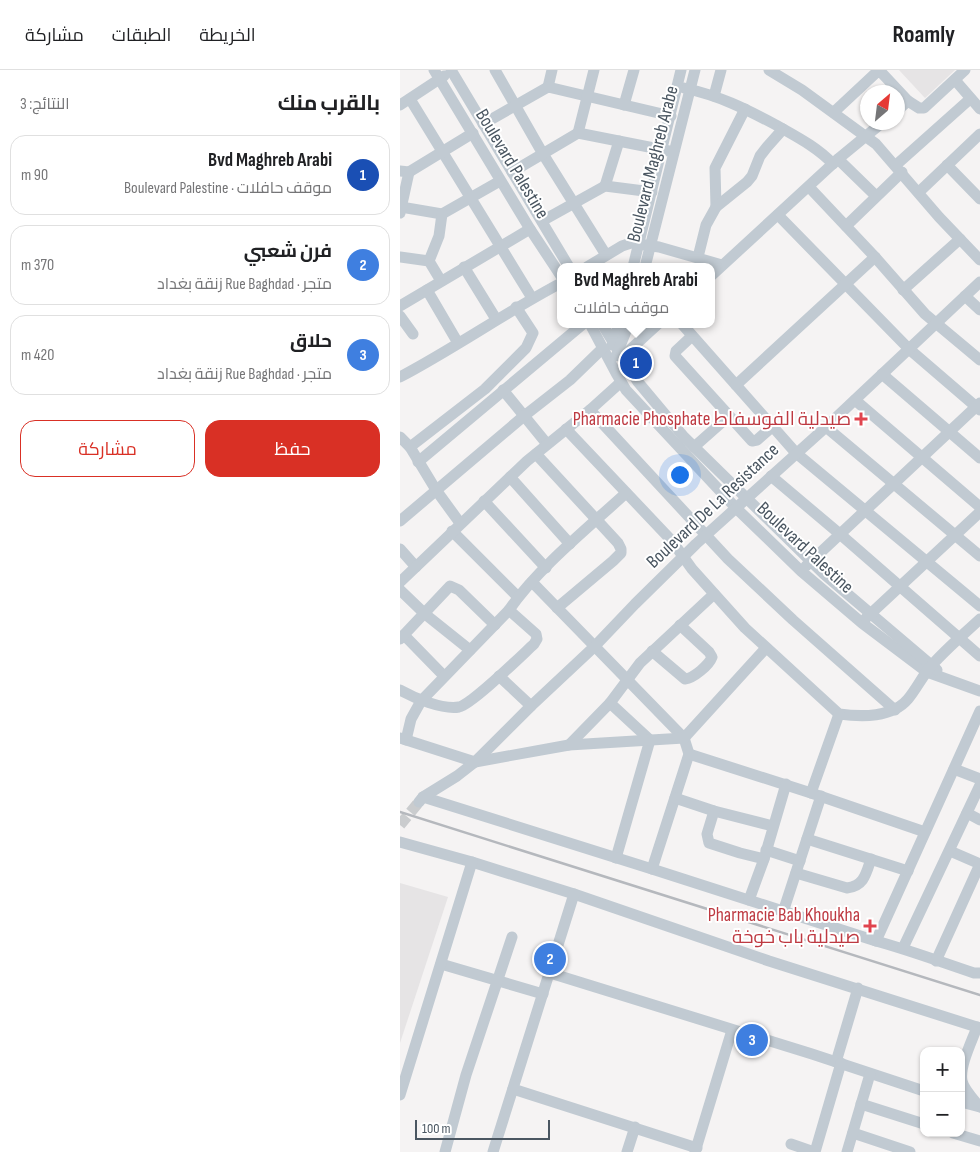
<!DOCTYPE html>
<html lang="ar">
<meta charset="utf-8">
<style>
:root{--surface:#fff;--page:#f6f6f6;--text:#202124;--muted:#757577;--line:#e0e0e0;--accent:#d93025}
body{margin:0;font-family:"Sofia Sans Condensed",Cairo,sans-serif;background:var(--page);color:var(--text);direction:rtl}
.controls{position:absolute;right:15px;bottom:15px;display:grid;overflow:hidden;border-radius:10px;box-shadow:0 1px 4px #0004}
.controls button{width:45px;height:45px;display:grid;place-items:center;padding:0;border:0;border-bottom:1px solid var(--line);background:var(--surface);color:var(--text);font:25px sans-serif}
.compass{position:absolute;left:460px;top:15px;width:45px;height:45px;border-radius:50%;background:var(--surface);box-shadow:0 1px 4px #0004;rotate:28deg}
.scale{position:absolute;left:15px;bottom:12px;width:135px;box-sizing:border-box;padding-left:5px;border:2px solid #4a5661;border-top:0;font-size:14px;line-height:18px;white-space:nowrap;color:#4a5661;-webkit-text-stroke:4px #fff;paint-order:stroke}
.you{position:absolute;left:279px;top:404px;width:18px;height:18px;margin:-12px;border:4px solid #fff;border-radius:50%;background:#1a73e8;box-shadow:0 0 0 8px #1a73e833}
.badge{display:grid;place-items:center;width:32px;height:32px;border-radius:50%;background:var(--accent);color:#fff;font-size:16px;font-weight:700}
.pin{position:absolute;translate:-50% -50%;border:2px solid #fff;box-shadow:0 1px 5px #0006}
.popup{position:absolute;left:157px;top:193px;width:158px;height:65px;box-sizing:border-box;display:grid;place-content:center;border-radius:10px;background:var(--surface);filter:drop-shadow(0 1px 4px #0005);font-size:16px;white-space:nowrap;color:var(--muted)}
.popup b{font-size:19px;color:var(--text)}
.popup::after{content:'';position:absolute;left:50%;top:100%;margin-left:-10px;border:10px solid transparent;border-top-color:var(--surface)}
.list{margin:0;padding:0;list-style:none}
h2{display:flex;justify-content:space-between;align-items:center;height:65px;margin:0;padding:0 20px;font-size:21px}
h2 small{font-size:16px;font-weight:400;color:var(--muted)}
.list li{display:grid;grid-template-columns:32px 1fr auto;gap:15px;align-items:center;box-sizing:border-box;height:80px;margin:0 10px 10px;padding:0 10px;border:1px solid var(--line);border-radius:15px}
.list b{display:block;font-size:19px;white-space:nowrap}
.list p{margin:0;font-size:16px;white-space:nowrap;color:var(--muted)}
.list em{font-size:16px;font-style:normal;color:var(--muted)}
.actions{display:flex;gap:10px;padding:15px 20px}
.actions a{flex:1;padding:11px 0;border:1px solid var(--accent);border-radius:15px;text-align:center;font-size:18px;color:var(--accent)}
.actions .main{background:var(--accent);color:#fff}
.map{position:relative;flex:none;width:580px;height:1082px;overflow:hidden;direction:ltr}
header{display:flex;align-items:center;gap:30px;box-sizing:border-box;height:70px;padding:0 25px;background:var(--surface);border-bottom:1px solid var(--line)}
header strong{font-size:24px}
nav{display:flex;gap:28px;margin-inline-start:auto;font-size:18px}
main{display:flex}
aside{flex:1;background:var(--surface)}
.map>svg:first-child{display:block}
</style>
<header>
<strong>Roamly</strong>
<nav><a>الخريطة</a><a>الطبقات</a><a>مشاركة</a></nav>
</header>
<main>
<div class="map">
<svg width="580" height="1082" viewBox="0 0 580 1082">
<rect width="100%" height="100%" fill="#f5f3f3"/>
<g fill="#e6e4e5">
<polygon points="499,0 555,0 525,28"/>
<polygon points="0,813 48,827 0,973"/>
</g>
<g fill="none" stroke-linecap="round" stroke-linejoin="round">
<polyline stroke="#caccce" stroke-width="11" stroke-dasharray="11 5.5" stroke-linecap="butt" points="0,755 19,732"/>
<g stroke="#c1cad2" stroke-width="11">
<polyline points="34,0 130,159 161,206"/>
<polyline points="51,0 169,197"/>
<polyline points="95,0 143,84 206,185"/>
<polyline points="369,0 402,20 476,74 539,147 580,190"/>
<polyline points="555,10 580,39"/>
<polyline points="148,17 152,0"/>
<path d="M284,18c36,8 60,20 92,37 21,12 41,22 57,39"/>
<polyline points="314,26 321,0"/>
<polyline points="10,29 132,228"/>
<polyline points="508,31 519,38 524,38 565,0"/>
<polyline points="0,35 44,6"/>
<polyline points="224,35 234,0"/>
<polyline points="434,42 479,0 508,31 498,40"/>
<polyline points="83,54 148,17 271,46"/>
<polyline points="178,63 194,0"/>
<polyline points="438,89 476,126"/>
<polyline points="496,95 570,29"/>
<polyline points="547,95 580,129"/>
<polyline points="0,101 9,102 73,63"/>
<polyline points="112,102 178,63 269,81"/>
<polyline points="205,116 219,71"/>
<polyline points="409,117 475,187 525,244 580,290"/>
<polyline points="519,122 580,64"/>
<polyline points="1,137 42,144 100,111"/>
<polyline points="316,137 315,98 345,39"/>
<polyline points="0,143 9,102"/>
<polyline points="378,145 509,279 580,340"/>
<polyline points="142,151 205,116 252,122"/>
<polyline points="446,156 502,102"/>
<polyline points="0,187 29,191 41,211"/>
<polyline points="298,187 306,155 316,137 347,112 352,106 360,86 367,77 383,59"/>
<polyline points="29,191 39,166 42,144"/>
<polyline points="64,197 96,249"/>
<polyline points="187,197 222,176 231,173 259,177 322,195"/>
<polyline points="233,197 281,0"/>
<polyline points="245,197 295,0"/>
<polyline points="311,206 438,89 483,52"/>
<polyline points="27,220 58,273"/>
<polyline points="503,220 560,169"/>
<polyline points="565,226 580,240"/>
<polyline points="0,236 130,159"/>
<polyline points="0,246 13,264"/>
<polyline points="190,254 216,303 226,320 336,438 401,501 462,553 527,602 580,621"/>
<polyline points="202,254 238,312 284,367 424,504 537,600"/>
<polyline points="282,254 396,383 580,536"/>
<polyline points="292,266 276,281 275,286 352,371 357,370 373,356"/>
<polyline points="212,275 219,254"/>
<polyline points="216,286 229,254"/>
<polyline points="222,287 258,254"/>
<polyline points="482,304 580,388"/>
<path d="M0,307c55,-29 106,-65 161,-94"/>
<polyline points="336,315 475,187"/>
<polyline points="103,320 147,374"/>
<polyline points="455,330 580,437"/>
<polyline points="190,340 328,489 393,550 495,640"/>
<polyline points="426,357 580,486"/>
<path d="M166,359l106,112 20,28 53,59 94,86c23,3 53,4 69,-15 9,-11 15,-24 24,-34 15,-17 32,-31 48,-46"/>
<polyline points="0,367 10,377 36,420 60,453"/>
<polyline points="10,377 85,319 126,278 133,263 116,237"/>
<polyline points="294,377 329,346"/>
<polyline points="136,384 218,473 221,479 221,483 213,491 157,538"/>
<polyline points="18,392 183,254"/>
<polyline points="371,406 441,465 580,586"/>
<polyline points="110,407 170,474"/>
<polyline points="84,431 146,498"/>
<polyline points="0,451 124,346 170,310 203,278"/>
<polyline points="52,461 118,527"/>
<polyline points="0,479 16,497"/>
<polyline points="406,496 580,333"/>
<polyline points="0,512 127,391 190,340 221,312"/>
<polyline points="132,512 284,668 289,684 252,799"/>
<polyline points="0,520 25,544 70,580"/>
<polyline points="466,548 580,442"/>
<polyline points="4,565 44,606"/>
<polyline points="0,569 50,516 59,520 95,555"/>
<path d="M252,581l33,28c9,-1 24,-14 27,-22l-3,-5 -29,-27"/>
<polyline points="99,606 131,636"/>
<path d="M0,620c14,8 43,20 59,17 13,-3 62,-51 75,-63l3,-5 -1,-5 -27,-24"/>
<polyline points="210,633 250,670 216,788"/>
<polyline points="0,668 75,692 169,675 284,668 366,578"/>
<path d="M6,670l5,-21 10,-18 88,-91c28,-41 80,-83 117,-117"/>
<polyline points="169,675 210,633 240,593 314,524"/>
<polyline points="289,684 411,723 525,762"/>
<polyline points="554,699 580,709"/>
<polyline points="411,723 439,644"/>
<polyline points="23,727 252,799 476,871 580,641"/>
<polyline points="275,728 314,741 373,756"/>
<polyline points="19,732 23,727 57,706 75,692 131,636 194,577 235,534 296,474 426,357 580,212"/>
<polyline points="314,741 307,764 309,773 340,783 364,789"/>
<polyline points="567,743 580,750"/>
<polyline points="407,769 508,801"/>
<polyline points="0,772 72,792 174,824 369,891 580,958"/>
<polyline points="366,780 400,791"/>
<polyline points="550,781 580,794"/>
<path d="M396,803l51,15c17,-2 19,-14 24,-29"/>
<polyline points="349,830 364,789 386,714"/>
<polyline points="383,842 421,726"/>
<path d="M476,871c33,9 65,21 98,32h6"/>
<polyline points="503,878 580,715"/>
<polyline points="536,891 580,794"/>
<polyline points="41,894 143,924"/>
<polyline points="150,903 412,984 524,1021"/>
<path d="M577,957c-5,14 -18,40 -15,54 2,9 12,19 18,26"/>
<polyline points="436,992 458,918"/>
<polyline points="113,1019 297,1078"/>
<polyline points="0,1025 72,792"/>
<polyline points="561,1032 580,1037"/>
<polyline points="461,1034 524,1054"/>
<polyline points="453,1063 510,1082"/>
<polyline points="553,1063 580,1071"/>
<polyline points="391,1074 414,1082"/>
<polyline points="45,1082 66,1005 112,867"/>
<polyline points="93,1082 174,824"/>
<polyline points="227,1082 235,1057"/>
<polyline points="295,1082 332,960"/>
<polyline points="415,1082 441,993"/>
<polyline points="447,1082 470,1004"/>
</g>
<polyline stroke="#b5b8bd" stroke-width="2.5" points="0,742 580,925"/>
</g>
<g fill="#e0444e" stroke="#fff" stroke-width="2">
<path d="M458.5 341.5h5v5h5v5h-5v5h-5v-5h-5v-5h5z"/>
<path d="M467.5 848.5h5v5h5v5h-5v5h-5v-5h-5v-5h5z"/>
</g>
<g text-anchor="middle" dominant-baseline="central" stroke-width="4" stroke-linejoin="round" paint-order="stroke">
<g font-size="19" fill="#4a5661" stroke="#fff">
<text transform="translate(112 94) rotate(59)">Boulevard Palestine</text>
<text transform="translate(253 94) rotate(-76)">Boulevard Maghreb Arabe</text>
<text transform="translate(313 436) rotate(-43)">Boulevard De La Resistance</text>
<text transform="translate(405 478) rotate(43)">Boulevard Palestine</text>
</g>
<g font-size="19" fill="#be3a42" stroke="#fff" text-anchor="end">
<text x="451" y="349">Pharmacie Phosphate صيدلية الفوسفاط</text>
<text x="460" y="845">Pharmacie Bab Khoukha<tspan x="460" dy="22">صيدلية باب خوخة</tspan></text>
</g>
</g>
</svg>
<div class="controls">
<button>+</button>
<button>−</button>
</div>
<svg class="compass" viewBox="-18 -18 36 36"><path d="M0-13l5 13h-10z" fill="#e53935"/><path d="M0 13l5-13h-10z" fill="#757577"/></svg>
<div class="scale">100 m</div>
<div class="you"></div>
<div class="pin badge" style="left:236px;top:293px;background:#1a4fb4">1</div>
<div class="popup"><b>Bvd Maghreb Arabi</b>موقف حافلات</div>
<div class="pin badge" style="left:150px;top:889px;background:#3f7fe0">2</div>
<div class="pin badge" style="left:352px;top:970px;background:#3f7fe0">3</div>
</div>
<aside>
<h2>بالقرب منك<small>النتائج: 3</small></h2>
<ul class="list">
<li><span class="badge" style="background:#1a4fb4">1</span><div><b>Bvd Maghreb Arabi</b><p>موقف حافلات · Boulevard Palestine</p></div><em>90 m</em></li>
<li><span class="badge" style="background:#3f7fe0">2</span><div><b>فرن شعبي</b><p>متجر · Rue Baghdad زنقة بغداد</p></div><em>370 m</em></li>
<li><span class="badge" style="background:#3f7fe0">3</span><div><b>حلاق</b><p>متجر · Rue Baghdad زنقة بغداد</p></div><em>420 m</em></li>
</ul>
<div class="actions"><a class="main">حفظ</a><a>مشاركة</a></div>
</aside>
</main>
